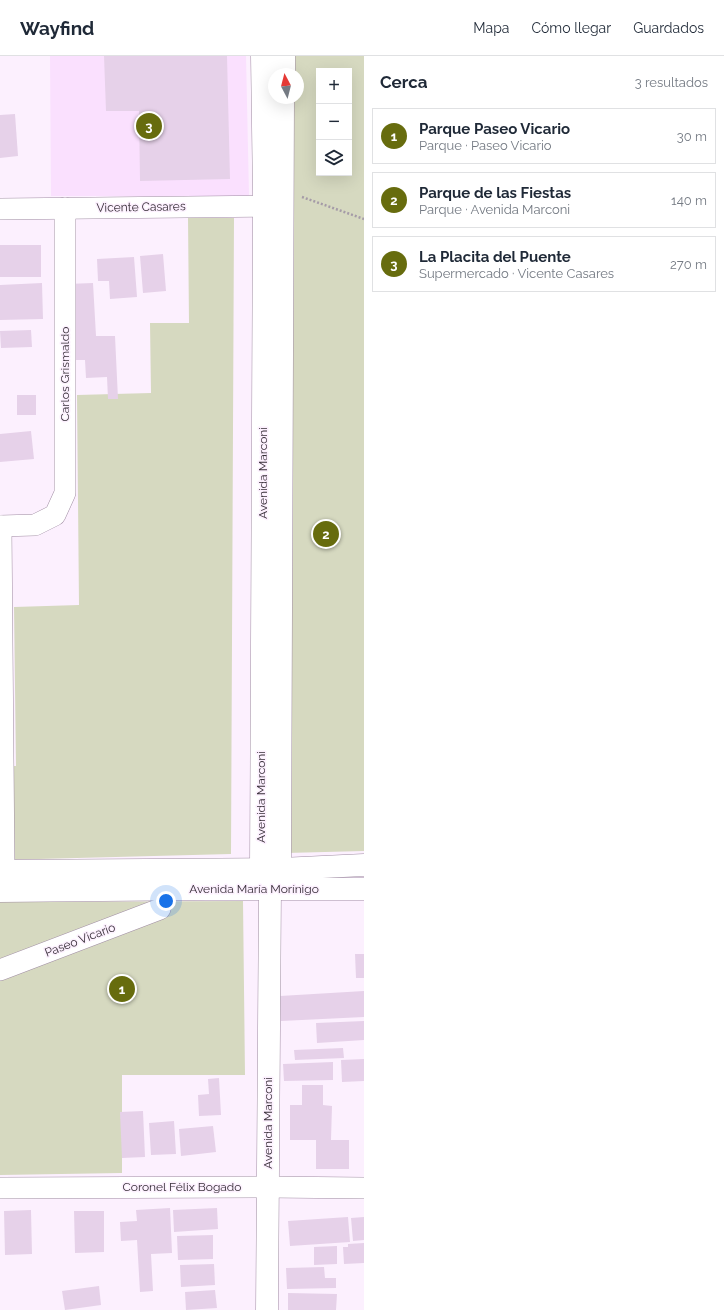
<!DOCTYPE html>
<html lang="es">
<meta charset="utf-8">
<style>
:root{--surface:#fff;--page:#f6f6f7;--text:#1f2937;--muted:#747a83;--line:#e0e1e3;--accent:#676c0e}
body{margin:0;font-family:Raleway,sans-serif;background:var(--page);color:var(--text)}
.controls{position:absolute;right:12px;top:12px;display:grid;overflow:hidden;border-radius:0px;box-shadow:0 4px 16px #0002}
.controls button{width:36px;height:36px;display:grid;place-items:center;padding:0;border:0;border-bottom:1px solid var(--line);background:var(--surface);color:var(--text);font:20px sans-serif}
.compass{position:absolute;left:268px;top:12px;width:36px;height:36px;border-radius:50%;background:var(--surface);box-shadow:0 4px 16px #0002;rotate:353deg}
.you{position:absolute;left:166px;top:845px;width:14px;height:14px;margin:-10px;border:3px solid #fff;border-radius:50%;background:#1a73e8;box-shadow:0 0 0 6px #1a73e833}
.badge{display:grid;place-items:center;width:26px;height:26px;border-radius:50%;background:var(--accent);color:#fff;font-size:13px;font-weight:700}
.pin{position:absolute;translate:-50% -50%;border:2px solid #fff;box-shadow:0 1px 4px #0006}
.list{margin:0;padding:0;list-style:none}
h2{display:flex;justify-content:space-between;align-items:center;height:52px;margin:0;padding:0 16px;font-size:17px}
h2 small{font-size:13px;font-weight:400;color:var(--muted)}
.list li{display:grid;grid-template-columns:26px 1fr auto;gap:12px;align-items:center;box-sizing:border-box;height:56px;margin:0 8px 8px;padding:0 8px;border:1px solid var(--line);border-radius:0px}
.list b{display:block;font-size:15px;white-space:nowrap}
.list p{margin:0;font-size:13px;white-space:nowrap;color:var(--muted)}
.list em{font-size:13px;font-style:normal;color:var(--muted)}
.icon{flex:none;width:22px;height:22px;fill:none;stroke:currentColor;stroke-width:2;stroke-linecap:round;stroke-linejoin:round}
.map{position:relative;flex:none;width:364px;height:1254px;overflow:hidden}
header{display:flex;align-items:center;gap:24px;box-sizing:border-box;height:56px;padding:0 20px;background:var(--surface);border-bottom:1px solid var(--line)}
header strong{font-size:19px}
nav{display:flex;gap:22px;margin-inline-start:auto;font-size:14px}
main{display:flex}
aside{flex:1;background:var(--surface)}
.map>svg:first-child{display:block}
</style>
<header>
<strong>Wayfind</strong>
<nav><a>Mapa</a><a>Cómo llegar</a><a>Guardados</a></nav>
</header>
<main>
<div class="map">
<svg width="364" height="1254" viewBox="0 0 364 1254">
<rect width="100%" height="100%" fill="#fcf0fe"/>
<polygon fill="#fae0fe" points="50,0 246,0 249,140 51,140"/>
<g fill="#d6d9c0" fill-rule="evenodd">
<path d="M292,0h72v795l-78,2 6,-755h6v-24h-6zM319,15h30v102h-30z"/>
<polygon points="188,162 234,162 231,798 0,804 0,710 16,710 14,551 79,549 77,339 151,337 150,267 189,267"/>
<polygon points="243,845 245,1019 122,1019 122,1117 0,1119 0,846"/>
</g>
<g fill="#e6d1e9">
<polygon points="104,0 227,0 230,123 140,125 139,55 106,55"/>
<polygon points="15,58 18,100 0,102 0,59"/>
<rect x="0" y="189" width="41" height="32"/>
<polygon points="163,198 166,235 143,237 140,200"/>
<polygon points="134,201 137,241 110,243 109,225 98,225 97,203"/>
<polygon points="42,227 43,263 0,264 0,229"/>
<polygon points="93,227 96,280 115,280 118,343 108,343 107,321 86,322 85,304 76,304 74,265 67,228"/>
<polygon points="31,274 32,291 1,292 0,275"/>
<rect x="17" y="339" width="19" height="20"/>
<polygon points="31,375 34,403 0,406 0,378"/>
<polygon points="355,898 364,898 364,922 356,922"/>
<polygon points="364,935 364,961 281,965 280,940"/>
<polygon points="364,965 364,984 317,987 316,967"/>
<polygon points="343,992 344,1002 295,1004 294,994"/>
<polygon points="364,1003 364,1025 342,1026 341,1004"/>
<polygon points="333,1006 333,1024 284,1025 283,1008"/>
<polygon points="219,1022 221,1059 199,1060 198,1039 209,1038 208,1023"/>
<polygon points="302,1029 323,1029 323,1049 332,1050 331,1084 349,1084 349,1113 316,1113 316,1084 290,1084 290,1049 302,1049"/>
<polygon points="143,1055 145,1101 122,1102 120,1056"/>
<polygon points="174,1065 176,1098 151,1099 149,1067"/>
<polygon points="213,1070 216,1096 181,1100 179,1073"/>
<polygon points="170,1152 172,1197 151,1198 153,1235 140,1236 137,1184 121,1185 120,1166 137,1165 136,1154"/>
<polygon points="217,1152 218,1173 174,1176 173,1154"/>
<polygon points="31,1154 32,1198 5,1199 4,1155"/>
<polygon points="74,1155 104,1155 104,1196 75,1197"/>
<polygon points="348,1161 350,1186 290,1190 288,1165"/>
<polygon points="364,1161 364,1184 353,1185 351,1162"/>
<polygon points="213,1179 213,1203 178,1204 177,1180"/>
<polygon points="364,1187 364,1207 344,1208 343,1191 348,1191 348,1188"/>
<polygon points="337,1190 337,1208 314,1209 314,1191"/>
<polygon points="214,1208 215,1229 181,1231 180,1209"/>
<polygon points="324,1211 325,1222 336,1222 336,1232 287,1233 286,1212"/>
<polygon points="99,1230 101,1249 65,1254 62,1235"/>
<polygon points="215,1234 217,1252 186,1254 185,1236"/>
<polygon points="288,1237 337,1238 336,1254 288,1254"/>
</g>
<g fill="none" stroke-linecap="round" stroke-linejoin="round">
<g stroke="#a08da3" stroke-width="22">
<g id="minor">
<polyline points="0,153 281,150"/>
<polyline points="0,470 35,469 55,459 65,437 65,152"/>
<polyline points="1,470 4,815"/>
<polyline points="0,914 160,853"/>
<polyline points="0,1132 268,1131 364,1132"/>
</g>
</g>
<g stroke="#a08da3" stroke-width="23">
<g id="major">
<polyline points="262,0 264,140 261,813 270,832 267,1254"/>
<polyline points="284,18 284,0"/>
<polyline points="0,815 281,813 364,809"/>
<polyline points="270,832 279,821 280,813 283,42"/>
<polyline points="0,835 205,833 364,833"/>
</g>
</g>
<polyline stroke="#a59ba7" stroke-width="2.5" stroke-dasharray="2 2" stroke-linecap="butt" points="302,141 364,163"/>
<use href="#minor" stroke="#fff" stroke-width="21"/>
<use href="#major" stroke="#fff" stroke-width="22"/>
</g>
<g text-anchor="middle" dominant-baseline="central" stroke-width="3" stroke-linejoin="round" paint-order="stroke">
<g font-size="12" fill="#362e37" stroke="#fcf0fe">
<text transform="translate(141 151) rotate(-1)">Vicente Casares</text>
<text transform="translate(65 318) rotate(-90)">Carlos Grismaldo</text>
<text transform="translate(263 417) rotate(-90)">Avenida Marconi</text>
<text transform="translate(261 741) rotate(-90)">Avenida Marconi</text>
<text x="254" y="833">Avenida María Morínigo</text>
<text transform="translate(80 884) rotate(-21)">Paseo Vicario</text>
<text transform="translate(268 1067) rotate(-90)">Avenida Marconi</text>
<text x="182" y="1131">Coronel Félix Bogado</text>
</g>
</g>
</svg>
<div class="controls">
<button>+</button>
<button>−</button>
<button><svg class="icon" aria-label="layers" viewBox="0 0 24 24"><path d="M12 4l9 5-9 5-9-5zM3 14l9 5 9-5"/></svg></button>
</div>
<svg class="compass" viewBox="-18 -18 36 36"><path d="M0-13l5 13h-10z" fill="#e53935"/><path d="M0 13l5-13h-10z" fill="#747a83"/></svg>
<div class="you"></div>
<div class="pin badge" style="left:122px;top:933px">1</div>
<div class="pin badge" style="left:326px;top:478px">2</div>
<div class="pin badge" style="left:149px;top:70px">3</div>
</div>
<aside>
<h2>Cerca<small>3 resultados</small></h2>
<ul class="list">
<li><span class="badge">1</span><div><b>Parque Paseo Vicario</b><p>Parque · Paseo Vicario</p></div><em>30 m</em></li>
<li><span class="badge">2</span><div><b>Parque de las Fiestas</b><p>Parque · Avenida Marconi</p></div><em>140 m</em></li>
<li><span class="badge">3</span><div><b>La Placita del Puente</b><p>Supermercado · Vicente Casares</p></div><em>270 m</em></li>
</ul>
</aside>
</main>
